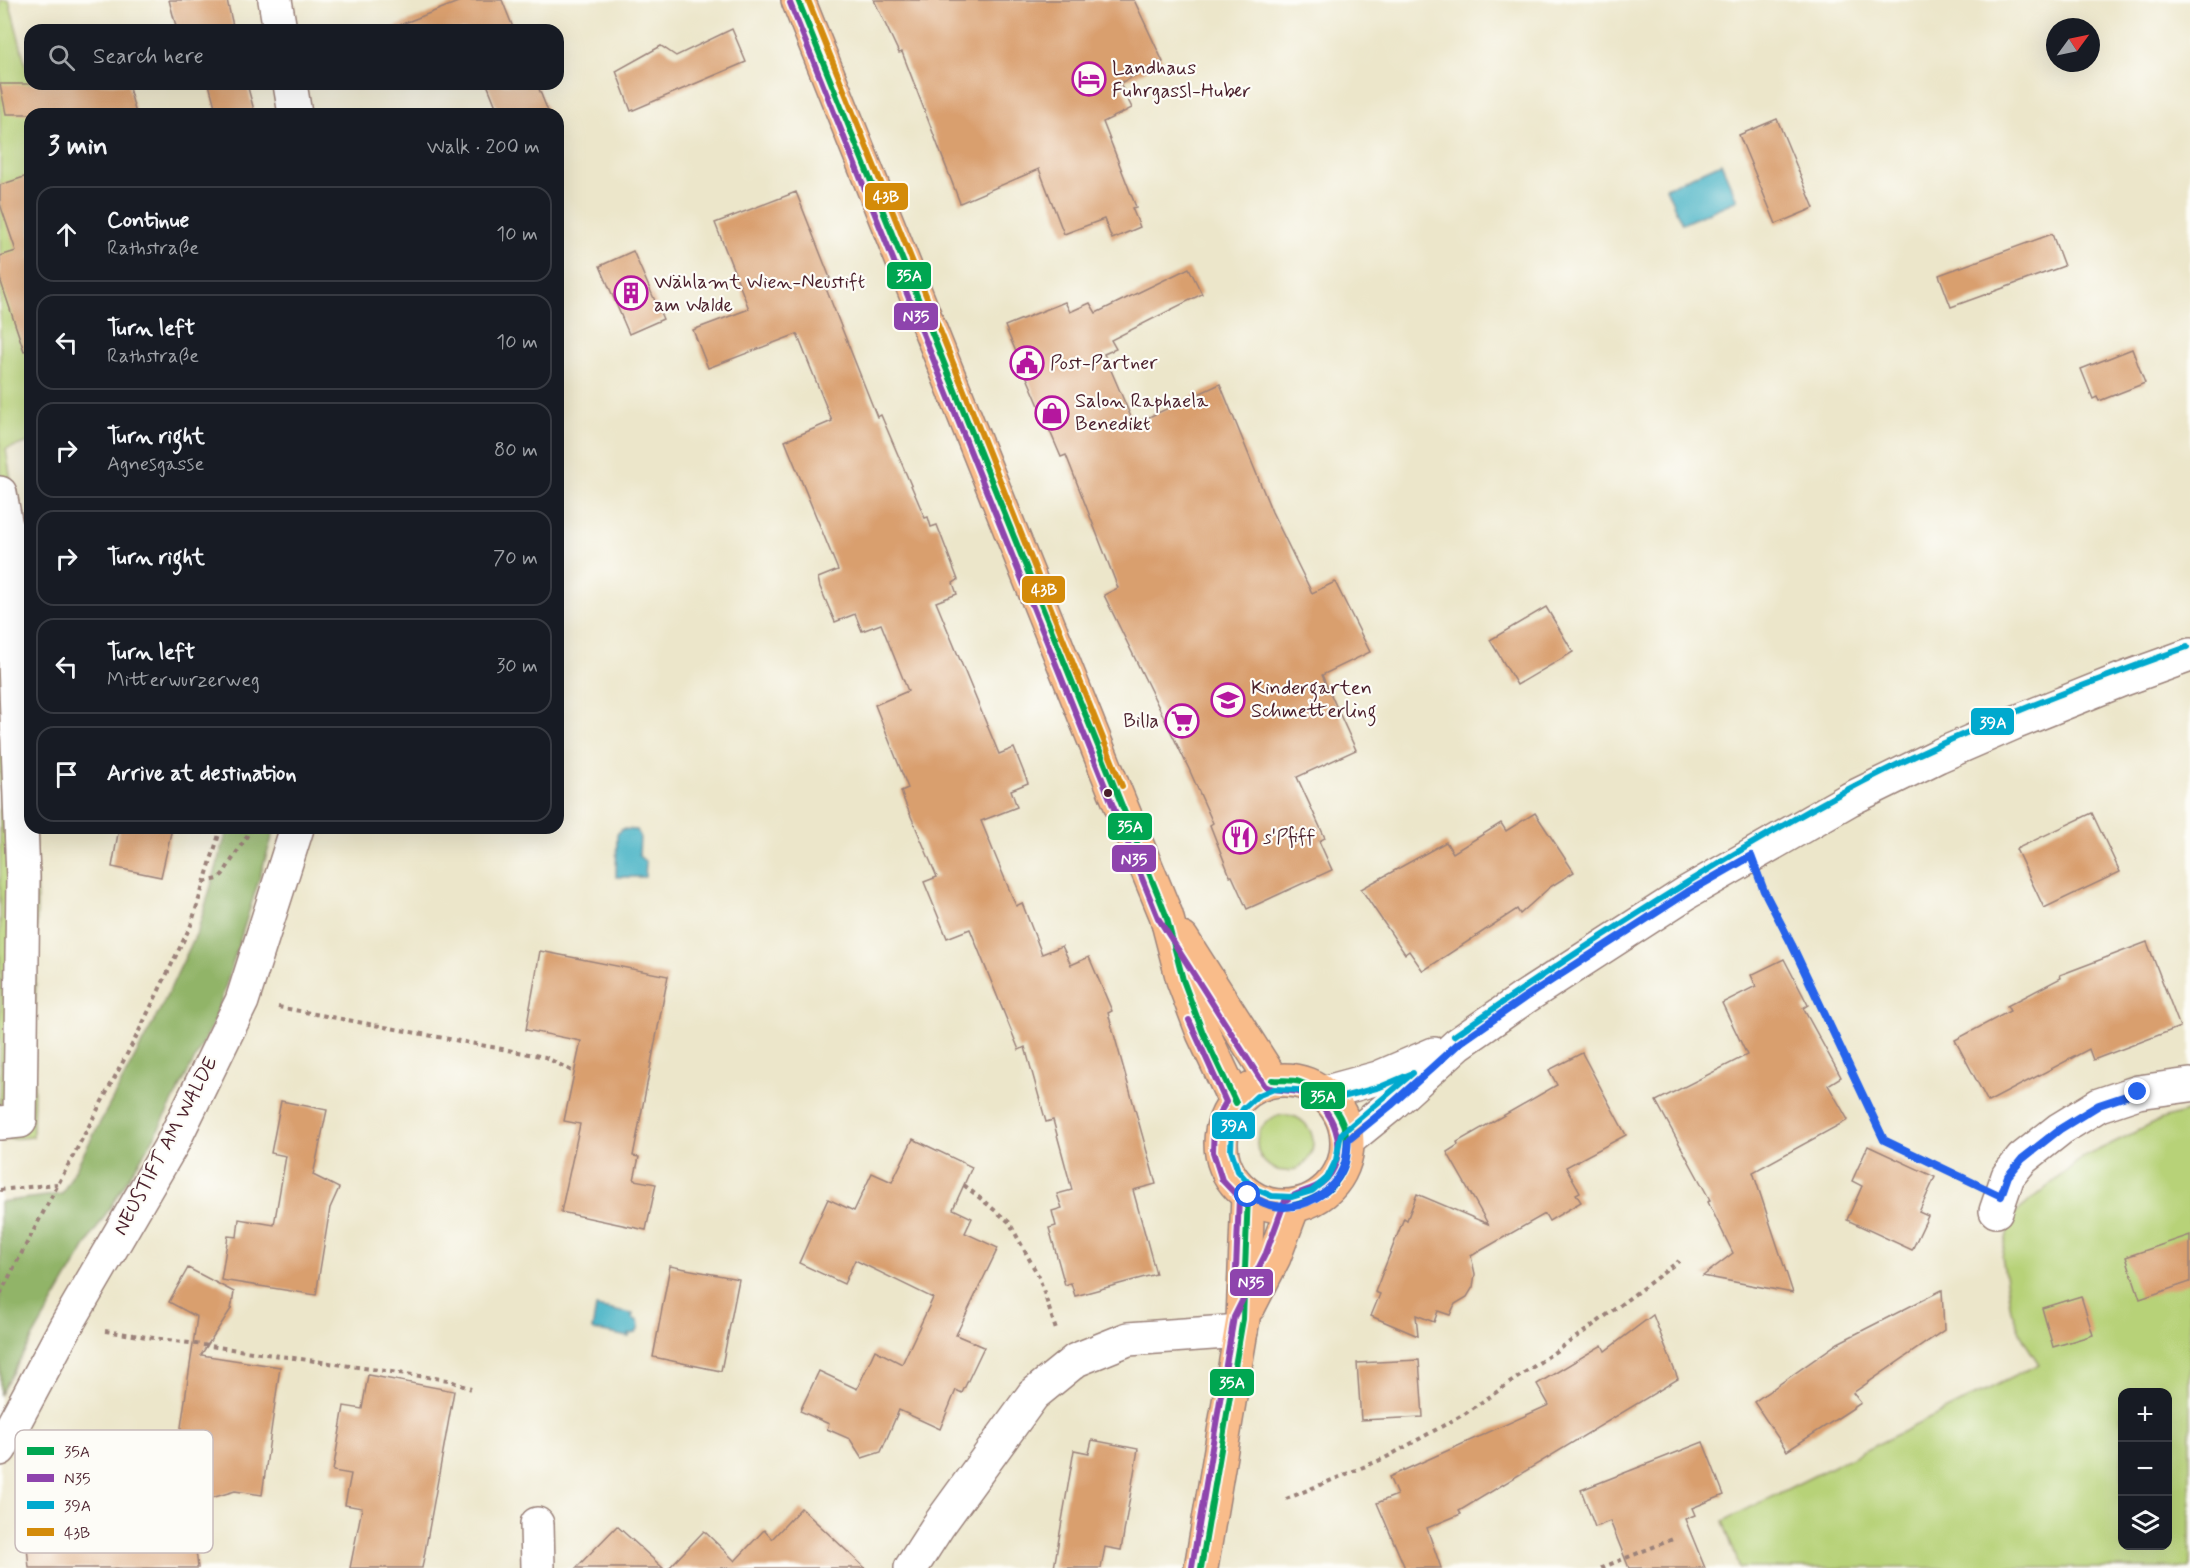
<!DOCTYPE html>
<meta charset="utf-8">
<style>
:root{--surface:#171b24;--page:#20242c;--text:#f1f3f6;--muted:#9ea1a6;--line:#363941}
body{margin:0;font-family:Mynerve,sans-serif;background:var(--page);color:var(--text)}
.controls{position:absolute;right:18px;bottom:18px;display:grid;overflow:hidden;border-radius:12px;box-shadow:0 6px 24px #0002}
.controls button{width:54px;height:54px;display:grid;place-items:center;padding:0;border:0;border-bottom:2px solid var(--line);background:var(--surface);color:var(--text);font:30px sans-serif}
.compass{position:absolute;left:2046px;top:18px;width:54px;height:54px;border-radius:50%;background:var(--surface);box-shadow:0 6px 24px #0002;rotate:57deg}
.stop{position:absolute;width:18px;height:18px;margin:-14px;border:4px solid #2563eb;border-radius:50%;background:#fff}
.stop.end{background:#2563eb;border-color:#fff;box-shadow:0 2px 6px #0008}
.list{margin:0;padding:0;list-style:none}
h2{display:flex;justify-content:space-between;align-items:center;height:78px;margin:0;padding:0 24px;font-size:26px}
h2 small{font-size:20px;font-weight:400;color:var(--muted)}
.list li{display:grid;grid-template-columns:39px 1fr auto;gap:18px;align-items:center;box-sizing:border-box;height:96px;margin:0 12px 12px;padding:0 12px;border:2px solid var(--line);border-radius:18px}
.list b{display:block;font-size:22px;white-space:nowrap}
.list p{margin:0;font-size:20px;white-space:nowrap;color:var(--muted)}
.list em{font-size:20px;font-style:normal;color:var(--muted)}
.icon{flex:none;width:33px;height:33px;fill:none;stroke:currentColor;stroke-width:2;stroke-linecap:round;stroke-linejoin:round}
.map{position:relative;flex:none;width:2190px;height:1568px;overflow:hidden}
.search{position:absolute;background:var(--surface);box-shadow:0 6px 24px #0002;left:24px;top:24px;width:540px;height:66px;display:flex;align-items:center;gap:15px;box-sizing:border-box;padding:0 21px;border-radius:18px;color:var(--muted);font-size:22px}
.panel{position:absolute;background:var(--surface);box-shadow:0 6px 24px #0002;left:24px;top:108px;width:540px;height:726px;border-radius:18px}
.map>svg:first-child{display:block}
</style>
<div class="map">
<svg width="2190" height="1568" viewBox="0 0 2190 1568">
<rect width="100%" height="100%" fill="#fdfcf7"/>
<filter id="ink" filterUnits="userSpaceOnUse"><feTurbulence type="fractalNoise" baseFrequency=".0167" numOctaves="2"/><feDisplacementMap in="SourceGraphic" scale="12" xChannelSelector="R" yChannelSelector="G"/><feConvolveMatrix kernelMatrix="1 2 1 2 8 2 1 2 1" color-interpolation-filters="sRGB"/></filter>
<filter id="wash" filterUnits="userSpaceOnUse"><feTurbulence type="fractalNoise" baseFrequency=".008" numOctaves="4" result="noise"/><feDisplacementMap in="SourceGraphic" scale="24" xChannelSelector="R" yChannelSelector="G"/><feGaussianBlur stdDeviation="1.35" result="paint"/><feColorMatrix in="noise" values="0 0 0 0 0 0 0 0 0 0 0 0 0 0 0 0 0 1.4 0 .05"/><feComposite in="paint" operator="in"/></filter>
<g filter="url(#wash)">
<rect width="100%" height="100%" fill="#ece6ca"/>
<g fill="#b7d278" stroke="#807852" stroke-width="1.5" fill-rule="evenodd">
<polygon points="0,0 9,0 30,82 30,442 6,449 24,564 37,906 33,1137 0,1140"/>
<path d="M2190,1111v457h-450l-17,-47 316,-157 -15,-23 -13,-31 -9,-53 9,-40 71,-59 80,-39zM2122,1392h46v154h-46z"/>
<circle cx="1285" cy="1143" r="28"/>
</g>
<polygon fill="#91b468" stroke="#6e6a4a" stroke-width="1.5" points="228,828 275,828 215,1020 155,1136 87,1244 0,1394 0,1202 62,1194 161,1008 198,930"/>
<g fill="#49b4c6" stroke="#4a6a78" stroke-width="1.5">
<polygon points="1721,163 1737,200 1682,224 1666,188"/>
<polygon points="622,829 637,830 640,836 639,856 646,862 645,877 616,877 617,834"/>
<polygon points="596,1307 633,1314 632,1318 638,1321 639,1328 636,1333 629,1334 629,1337 592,1330"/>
</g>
<g id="blocks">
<g fill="#d99f6e">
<polygon points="169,0 227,0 234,30 177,30"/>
<polygon points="463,0 502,0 514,30 392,30 392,28"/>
<polygon points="874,0 1134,0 1163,62 1120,83 1132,108 1103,122 1136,207 1132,208 1140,227 1112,239 1104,219 1064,234 1039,169 960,203 902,52 899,53"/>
<polygon points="732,29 746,62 631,111 616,71 661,46 676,56"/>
<polygon points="0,84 128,84 136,114 6,114"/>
<polygon points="209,84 247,84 255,114 217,114"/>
<polygon points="487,84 537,84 549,114 499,114"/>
<polygon points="1777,119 1814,208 1776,224 1739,135"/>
<polygon points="30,175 30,350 24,351 0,279 0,256 16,251 0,204 0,185"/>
<polygon points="796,192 830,278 823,281 877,417 881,415 925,518 928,517 931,527 937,525 958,580 953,583 957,594 936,602 999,754 1014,748 1028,783 1011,790 1017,807 981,821 1016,906 1022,903 1042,954 1062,946 1071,965 1089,957 1112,1011 1108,1013 1156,1184 1133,1190 1156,1274 1075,1296 1071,1283 1065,1285 1049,1228 1056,1226 1052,1211 1062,1208 1057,1194 1072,1190 1053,1120 1046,1122 1025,1047 1019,1050 970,929 947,938 924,882 937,877 904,800 901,791 908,788 875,705 908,691 881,624 862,631 855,614 835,622 820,587 818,578 838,570 785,441 832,421 797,334 708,368 693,330 749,309 715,223"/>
<polygon points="2052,234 2064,266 1951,307 1939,275"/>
<polygon points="633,251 663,319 629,334 600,266"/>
<polygon points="1189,268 1202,294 1111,340 1116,349 1104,354 1134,424 1220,384 1272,512 1312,593 1335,582 1370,652 1322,675 1356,750 1297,777 1325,838 1319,841 1332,870 1247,909 1232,876 1230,876 1210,825 1213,823 1189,769 1104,595 1118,588 1066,455 1061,457 1005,326 1065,302 1070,312 1090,303 1096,313"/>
<polygon points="2132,349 2145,383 2099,401 2097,397 2093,399 2081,369"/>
<polygon points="1546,607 1573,652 1517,685 1490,640"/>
<polygon points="1535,813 1574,872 1550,887 1520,914 1517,909 1423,971 1409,951 1405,954 1361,889 1446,842 1453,853 1501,823 1506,831"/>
<polygon points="2092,813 2120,872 2044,908 2016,849"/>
<polygon points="119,828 172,828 161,877 112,867"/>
<polygon points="2147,942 2180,1027 2093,1060 2089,1049 1988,1102 1955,1040 2010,1011 2007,1006 2061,978 2060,975"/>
<polygon points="540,951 668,976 633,1156 639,1157 634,1180 656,1184 646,1230 561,1212 580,1124 564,1121 581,1041 526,1030"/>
<polygon points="1784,959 1808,1005 1803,1008 1841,1077 1828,1085 1848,1120 1753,1172 1793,1293 1703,1276 1733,1253 1708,1202 1710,1200 1656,1101 1747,1055 1722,1003 1756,986 1751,975"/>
<polygon points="1582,1053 1626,1135 1566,1167 1580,1192 1576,1194 1581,1202 1549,1221 1545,1214 1471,1256 1475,1274 1473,1287 1467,1297 1455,1304 1450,1315 1438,1311 1434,1322 1416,1315 1418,1336 1371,1316 1380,1294 1375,1292 1404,1218 1407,1220 1417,1194 1488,1224 1447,1152 1458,1145 1457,1142 1557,1085 1549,1070"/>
<polygon points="281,1101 327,1110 313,1175 339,1188 330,1208 316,1295 221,1280 228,1236 237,1237 239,1219 274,1225 286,1156 271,1153"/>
<polygon points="913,1139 972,1167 953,1209 972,1218 965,1233 998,1248 956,1335 984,1347 962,1393 956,1390 940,1429 899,1410 881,1452 862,1458 850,1439 827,1429 829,1424 800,1411 819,1371 857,1389 875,1350 902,1364 933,1298 855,1260 844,1284 799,1263 828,1199 854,1211 872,1173 892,1182"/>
<polygon points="1868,1146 1935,1177 1919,1212 1928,1216 1912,1250 1847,1220 1862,1186 1852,1181"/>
<polygon points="2190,1235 2190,1282 2140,1299 2126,1257"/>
<polygon points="670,1266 739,1279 721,1371 653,1357"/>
<polygon points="188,1268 234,1292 231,1309 201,1355 280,1367 262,1495 235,1491 191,1504 198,1568 29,1568 27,1546 76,1541 88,1523 103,1538 166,1531 197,1317 169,1302"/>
<polygon points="1942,1290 1944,1330 1853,1393 1861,1403 1787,1451 1754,1402 1838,1343"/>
<polygon points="2081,1296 2093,1335 2053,1347 2042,1308"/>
<polygon points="1653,1315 1678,1379 1459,1511 1461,1514 1427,1528 1441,1568 1405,1568 1377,1503 1397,1495 1389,1477 1549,1405 1537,1384 1602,1345 1605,1351"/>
<polygon points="1419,1360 1423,1417 1361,1420 1357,1363"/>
<polygon points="368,1375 454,1391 422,1568 350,1568 362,1508 345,1505 351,1474 333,1471 344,1406 362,1409"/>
<polygon points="1092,1440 1138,1449 1121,1550 1105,1547 1101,1568 1054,1568 1074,1450 1089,1453"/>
<polygon points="1703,1442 1724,1495 1692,1508 1695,1515 1685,1519 1705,1568 1629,1568 1610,1521 1595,1527 1581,1490"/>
<polygon points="801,1508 865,1568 669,1568 704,1531 735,1561 764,1530 772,1539"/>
<polygon points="617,1526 663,1568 576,1568"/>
</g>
</g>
</g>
<g filter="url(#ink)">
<use href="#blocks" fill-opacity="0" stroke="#9b827a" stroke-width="1.5"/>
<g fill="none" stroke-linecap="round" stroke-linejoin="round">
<g stroke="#9b827a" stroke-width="36">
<g id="minor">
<polyline points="275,0 280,30"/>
<polyline points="290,84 295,114"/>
<polyline points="0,493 11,554 23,877 20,1121 0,1123"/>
<polyline points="1323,1093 1378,1078 1434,1054"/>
<polyline points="1348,1140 1391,1105 1458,1044 1524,998 1688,892 1850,799 1938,756 2014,723 2121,680 2190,655"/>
<polyline points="1996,1211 2008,1176 2022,1159 2060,1129 2099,1105 2138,1092 2190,1085"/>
<polyline points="0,1449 66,1326 172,1144 242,1001 297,828"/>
<polyline points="537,1524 538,1568"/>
<polyline points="911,1568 938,1526 1033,1395 1076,1360 1128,1339 1241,1331"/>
</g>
</g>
<g stroke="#9b827a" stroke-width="36">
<g id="major">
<polyline points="798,0 1114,789 1166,915 1183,980 1203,1033 1236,1103"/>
<polyline points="1182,939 1272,1080"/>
<circle cx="1284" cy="1143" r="63"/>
<polyline points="1249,1306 1274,1257 1293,1206"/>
<polyline points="1201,1568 1243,1319 1248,1195"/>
</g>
</g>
<g stroke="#9b827a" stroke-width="4" stroke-dasharray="4.5 4.5" stroke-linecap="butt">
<polyline points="204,882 218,879 223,874 252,828"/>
<polyline points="1764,890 1792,945 1884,1140 1968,1180"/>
<polyline points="278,1007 545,1057 572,1071"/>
<polyline points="964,1185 1009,1222 1039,1277 1056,1330"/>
<polyline points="0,1190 57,1184"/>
<polyline points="0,1294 135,1039 191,925 221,828"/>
<polyline points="105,1331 448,1380 471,1389"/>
<polyline points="1286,1499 1385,1458 1466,1413 1588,1329 1679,1261"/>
<polyline points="1601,1568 1673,1539"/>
</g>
<use href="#minor" stroke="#fff" stroke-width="33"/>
<use href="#major" stroke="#f9bc8a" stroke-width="33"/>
<g stroke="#fdfcf7" stroke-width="10">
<g id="bus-1">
<polyline points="798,0 1166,915 1183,980 1203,1033 1236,1103"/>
<path d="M1272,1080c9,1 19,-1 28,2 41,14 63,66 34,102 -10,12 -27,17 -41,22"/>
<polyline points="1201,1568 1243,1319 1248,1195"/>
</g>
</g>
<g stroke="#fdfcf7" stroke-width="10">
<g id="bus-2">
<path d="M790,3l368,915 107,168c10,7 29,1 44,10 29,16 42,64 13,87 -11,8 -27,9 -37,18l-19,52 -32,64 -42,250"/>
<polyline points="1189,1020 1226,1102 1214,1123 1213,1152 1222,1180 1239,1198 1235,1293"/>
</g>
</g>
<g stroke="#fdfcf7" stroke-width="10">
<g id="bus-3">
<path d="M1454,1036c126,-88 256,-172 391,-245 109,-58 226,-102 342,-144"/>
<polygon points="1413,1073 1341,1134 1336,1160 1327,1178 1312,1191 1292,1197 1272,1196 1253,1188 1238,1171 1231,1150 1232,1128 1243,1109 1257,1096 1274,1089 1297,1090 1324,1102 1380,1087"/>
</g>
</g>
<g stroke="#fdfcf7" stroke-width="10">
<polyline id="bus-4" points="808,0 1122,786"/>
</g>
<use href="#bus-1" stroke="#00a651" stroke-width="6"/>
<use href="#bus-2" stroke="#8e44ad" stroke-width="6"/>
<use href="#bus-3" stroke="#00a9ce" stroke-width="6"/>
<use href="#bus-4" stroke="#d48b09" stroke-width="6"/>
</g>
</g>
<g fill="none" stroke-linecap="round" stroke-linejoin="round" filter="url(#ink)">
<path stroke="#2563eb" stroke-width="8" d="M1248,1195c7,3 14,8 22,10 31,8 65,-12 75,-42 2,-7 2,-16 3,-23l43,-35 67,-61 66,-46 164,-106 63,-36 13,35 28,54 92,195 117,56 7,-20 14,-17 38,-30 39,-24 39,-13"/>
</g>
<defs>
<g id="hotel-ring" transform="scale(1.725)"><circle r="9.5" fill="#fdfcf7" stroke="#b5179e" stroke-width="1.5"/><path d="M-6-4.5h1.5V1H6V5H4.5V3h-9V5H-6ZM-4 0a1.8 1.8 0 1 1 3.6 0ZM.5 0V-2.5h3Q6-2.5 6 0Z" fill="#b5179e"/></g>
<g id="building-ring" transform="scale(1.725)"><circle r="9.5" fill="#fdfcf7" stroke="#b5179e" stroke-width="1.5"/><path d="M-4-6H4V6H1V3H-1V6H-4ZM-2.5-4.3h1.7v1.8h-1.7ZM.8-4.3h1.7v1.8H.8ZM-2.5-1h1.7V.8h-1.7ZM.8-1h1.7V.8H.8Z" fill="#b5179e"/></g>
<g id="civic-ring" transform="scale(1.725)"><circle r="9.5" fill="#fdfcf7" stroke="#b5179e" stroke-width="1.5"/><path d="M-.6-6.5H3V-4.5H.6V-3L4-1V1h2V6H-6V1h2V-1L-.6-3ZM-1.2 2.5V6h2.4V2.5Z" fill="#b5179e"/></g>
<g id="shop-ring" transform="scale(1.725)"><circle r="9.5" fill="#fdfcf7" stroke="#b5179e" stroke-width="1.5"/><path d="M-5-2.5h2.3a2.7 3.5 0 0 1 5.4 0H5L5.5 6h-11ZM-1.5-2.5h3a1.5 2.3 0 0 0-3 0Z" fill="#b5179e"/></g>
<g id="school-ring" transform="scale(1.725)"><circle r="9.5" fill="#fdfcf7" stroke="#b5179e" stroke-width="1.5"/><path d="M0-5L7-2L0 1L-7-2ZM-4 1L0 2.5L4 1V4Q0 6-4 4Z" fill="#b5179e"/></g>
<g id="supermarket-ring" transform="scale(1.725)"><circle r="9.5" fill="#fdfcf7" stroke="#b5179e" stroke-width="1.5"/><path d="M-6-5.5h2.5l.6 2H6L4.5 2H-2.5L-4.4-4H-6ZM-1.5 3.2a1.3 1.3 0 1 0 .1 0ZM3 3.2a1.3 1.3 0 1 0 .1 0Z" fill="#b5179e"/></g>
<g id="restaurant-ring" transform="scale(1.725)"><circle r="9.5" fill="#fdfcf7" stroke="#b5179e" stroke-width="1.5"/><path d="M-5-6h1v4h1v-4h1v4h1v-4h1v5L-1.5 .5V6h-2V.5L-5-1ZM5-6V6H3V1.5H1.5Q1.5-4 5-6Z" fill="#b5179e"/></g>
</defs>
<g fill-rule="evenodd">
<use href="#hotel-ring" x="1089" y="79"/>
<use href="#building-ring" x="631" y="293"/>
<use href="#civic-ring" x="1027" y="363"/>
<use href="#shop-ring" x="1052" y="413"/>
<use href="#school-ring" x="1228" y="700"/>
<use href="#supermarket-ring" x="1182" y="721"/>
<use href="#restaurant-ring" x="1240" y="837"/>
</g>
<circle fill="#4a1f2b" stroke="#fdfcf7" stroke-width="2" cx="1108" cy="793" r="5"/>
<g text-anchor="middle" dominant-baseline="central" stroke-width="4.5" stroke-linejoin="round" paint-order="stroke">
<g font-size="20" fill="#4a1f2b" stroke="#fdfcf7" text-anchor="start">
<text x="1112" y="68">Landhaus<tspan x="1112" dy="23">Fuhrgassl-Huber</tspan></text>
<text x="654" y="282">Wählamt Wien-Neustift<tspan x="654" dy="23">am Walde</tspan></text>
<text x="1050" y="363">Post-Partner</text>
<text x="1075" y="401">Salon Raphaela<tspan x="1075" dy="23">Benedikt</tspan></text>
<text x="1251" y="688">Kindergarten<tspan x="1251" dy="23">Schmetterling</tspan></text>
<text x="1159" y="721" text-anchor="end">Billa</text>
<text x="1263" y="837">s'Pfiff</text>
</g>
<g font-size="20" fill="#4a1f2b" stroke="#fdfcf7">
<text transform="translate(166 1146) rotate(-62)">NEUSTIFT AM WALDE</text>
</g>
</g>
<rect x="15" y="1430" width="198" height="123" rx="9" fill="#fdfcf7" stroke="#c7baba" stroke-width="1.5"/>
<rect x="27" y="1447" width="27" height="8" fill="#00a651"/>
<rect x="27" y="1474" width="27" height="8" fill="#8e44ad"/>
<rect x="27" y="1501" width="27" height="8" fill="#00a9ce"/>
<rect x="27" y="1528" width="27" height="8" fill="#d48b09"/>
<g font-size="16" fill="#4a1f2b">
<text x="64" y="1457">35A</text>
<text x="64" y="1484">N35</text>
<text x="64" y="1511">39A</text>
<text x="64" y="1538">43B</text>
</g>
<g stroke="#fdfcf7" stroke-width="2">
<rect x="864" y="182" width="45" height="29" rx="6" fill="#d48b09"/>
<rect x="886" y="261" width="46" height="29" rx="6" fill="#00a651"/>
<rect x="893" y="302" width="46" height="29" rx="6" fill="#8e44ad"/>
<rect x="1021" y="575" width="45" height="29" rx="6" fill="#d48b09"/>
<rect x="1970" y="707" width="45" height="29" rx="6" fill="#00a9ce"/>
<rect x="1107" y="812" width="46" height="29" rx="6" fill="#00a651"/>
<rect x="1111" y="844" width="46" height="29" rx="6" fill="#8e44ad"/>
<rect x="1300" y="1081" width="46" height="29" rx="6" fill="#00a651"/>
<rect x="1211" y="1111" width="45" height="29" rx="6" fill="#00a9ce"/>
<rect x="1229" y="1268" width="45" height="29" rx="6" fill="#8e44ad"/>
<rect x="1209" y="1368" width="46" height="29" rx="6" fill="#00a651"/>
</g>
<g font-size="16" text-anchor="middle" font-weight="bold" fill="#fff">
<text x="886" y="202">43B</text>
<text x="909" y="281">35A</text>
<text x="916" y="322">N35</text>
<text x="1044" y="595">43B</text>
<text x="1993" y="728">39A</text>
<text x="1130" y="832">35A</text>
<text x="1134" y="865">N35</text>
<text x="1323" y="1102">35A</text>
<text x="1234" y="1131">39A</text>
<text x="1251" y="1288">N35</text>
<text x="1232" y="1388">35A</text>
</g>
</svg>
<div class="controls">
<button>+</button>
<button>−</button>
<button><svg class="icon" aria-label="layers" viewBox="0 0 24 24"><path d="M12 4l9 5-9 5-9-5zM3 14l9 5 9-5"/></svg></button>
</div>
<svg class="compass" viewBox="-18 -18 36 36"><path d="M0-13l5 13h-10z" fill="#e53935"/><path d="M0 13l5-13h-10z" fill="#9ea1a6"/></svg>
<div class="stop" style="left:1248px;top:1195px"></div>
<div class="stop end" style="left:2138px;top:1092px"></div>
<div class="search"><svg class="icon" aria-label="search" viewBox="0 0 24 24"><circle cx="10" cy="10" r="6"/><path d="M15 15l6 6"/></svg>Search here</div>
<section class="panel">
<h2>3 min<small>Walk · 200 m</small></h2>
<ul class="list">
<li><svg class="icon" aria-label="ahead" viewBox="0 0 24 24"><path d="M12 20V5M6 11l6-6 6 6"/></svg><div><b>Continue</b><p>Rathstraße</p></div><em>10 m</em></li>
<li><svg class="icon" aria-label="left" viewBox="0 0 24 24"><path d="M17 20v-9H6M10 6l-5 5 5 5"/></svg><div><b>Turn left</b><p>Rathstraße</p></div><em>10 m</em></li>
<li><svg class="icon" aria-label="right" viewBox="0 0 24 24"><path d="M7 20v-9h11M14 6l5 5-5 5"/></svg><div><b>Turn right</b><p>Agnesgasse</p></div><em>80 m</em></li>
<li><svg class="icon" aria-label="right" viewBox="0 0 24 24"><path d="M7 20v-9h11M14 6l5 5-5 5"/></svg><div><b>Turn right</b></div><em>70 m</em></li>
<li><svg class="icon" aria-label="left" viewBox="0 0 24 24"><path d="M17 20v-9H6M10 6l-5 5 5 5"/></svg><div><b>Turn left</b><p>Mitterwurzerweg</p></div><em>30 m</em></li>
<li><svg class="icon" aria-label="arrive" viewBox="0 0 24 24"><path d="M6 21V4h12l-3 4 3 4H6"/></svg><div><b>Arrive at destination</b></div></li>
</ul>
</section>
</div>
